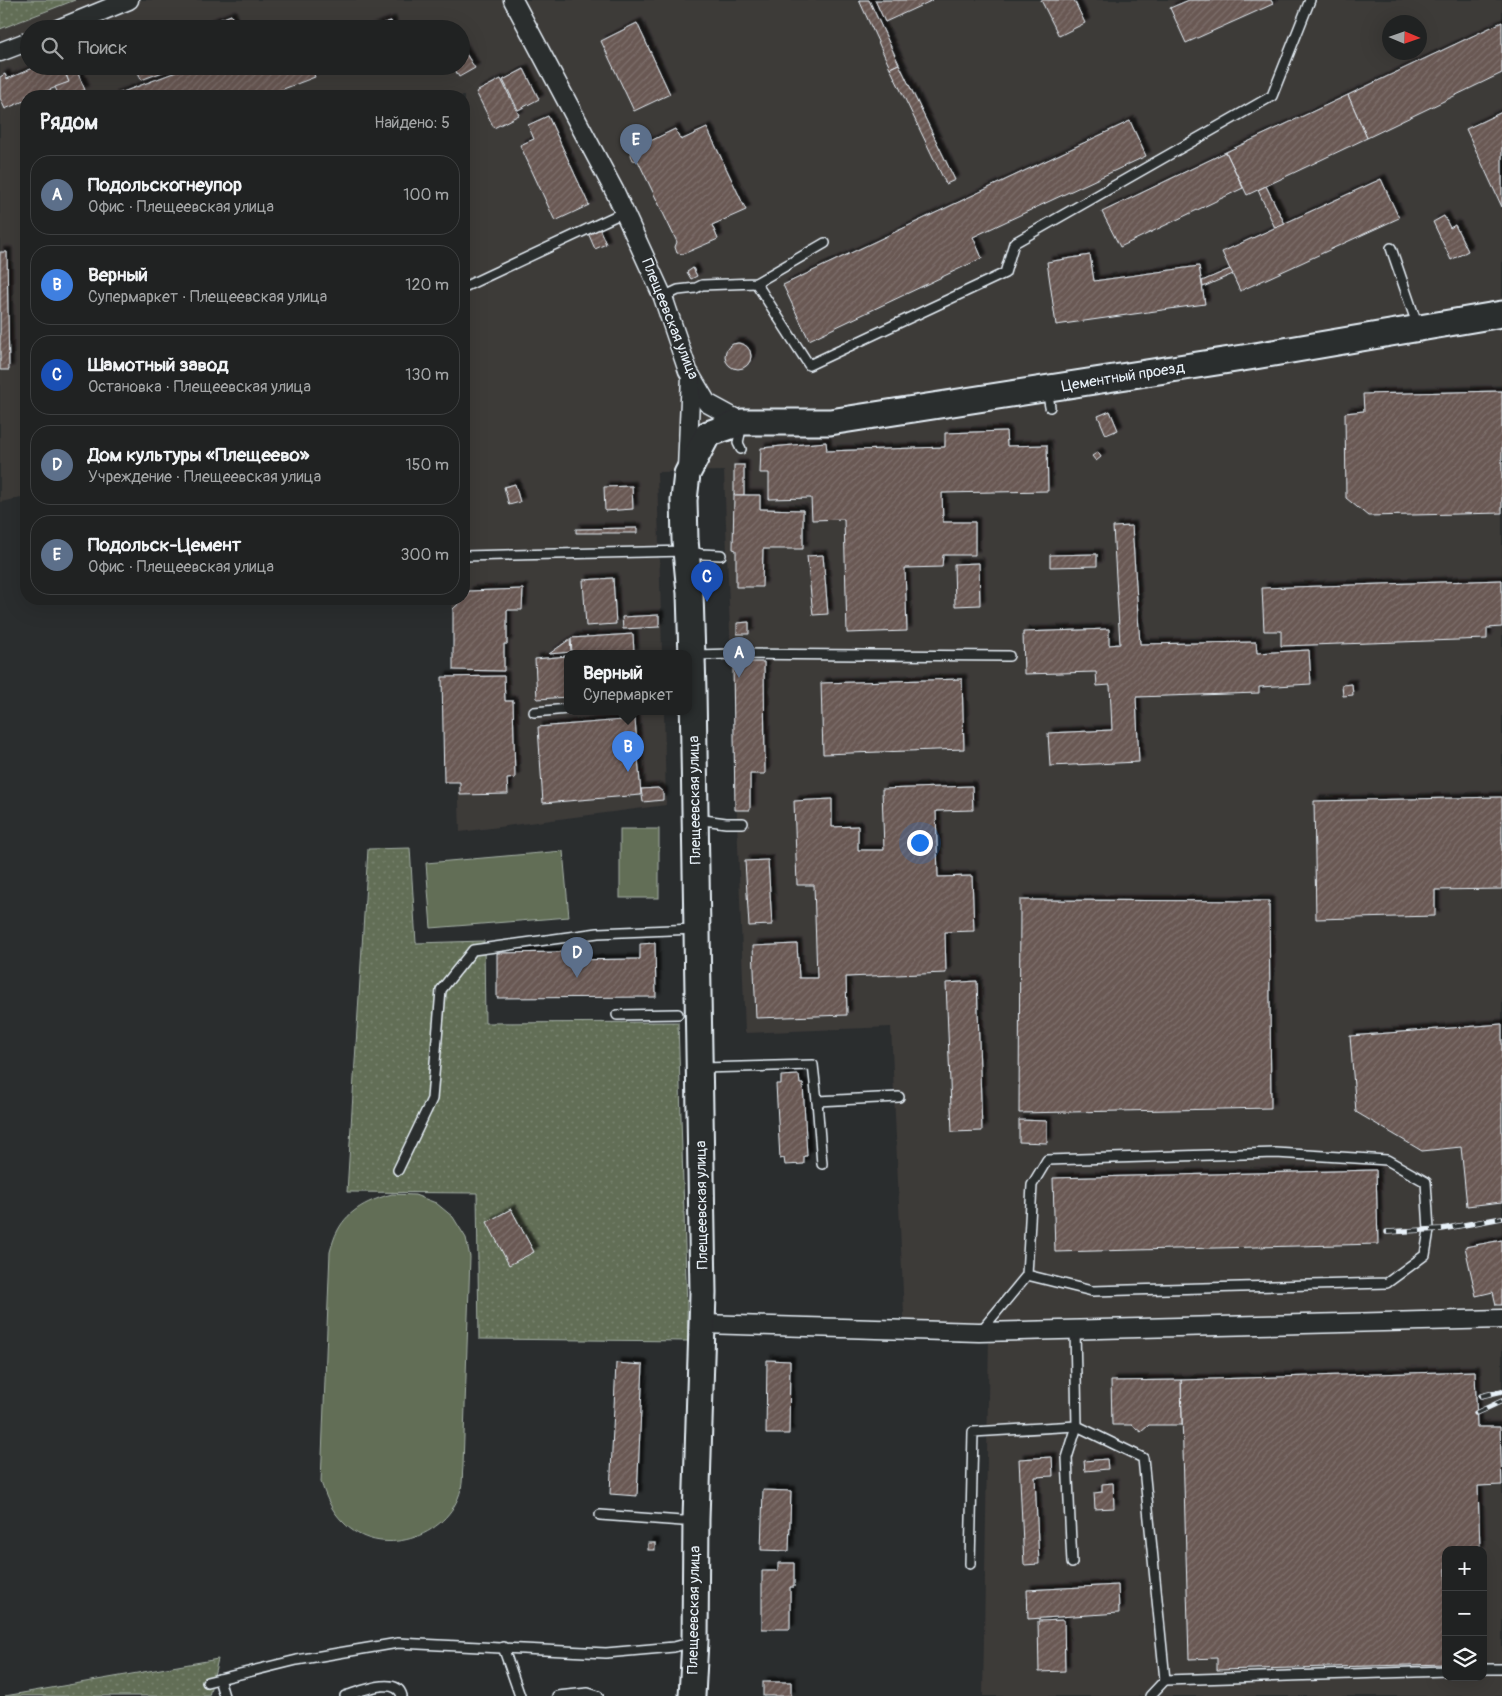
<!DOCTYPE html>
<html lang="ru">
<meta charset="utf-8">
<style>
:root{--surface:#202222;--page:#282a2a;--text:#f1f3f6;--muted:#a2a4a5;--line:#3d3f40;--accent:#ffd166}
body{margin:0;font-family:Pangolin,sans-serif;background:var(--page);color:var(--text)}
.controls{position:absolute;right:15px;bottom:15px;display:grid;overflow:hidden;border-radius:10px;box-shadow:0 5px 20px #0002}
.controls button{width:45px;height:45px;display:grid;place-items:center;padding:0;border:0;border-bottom:1px solid var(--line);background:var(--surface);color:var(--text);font:25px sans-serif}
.compass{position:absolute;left:1382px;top:15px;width:45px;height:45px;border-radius:50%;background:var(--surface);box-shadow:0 5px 20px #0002;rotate:92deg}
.you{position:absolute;left:919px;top:842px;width:18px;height:18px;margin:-12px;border:4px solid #fff;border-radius:50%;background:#1a73e8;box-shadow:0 0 0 8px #1a73e833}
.badge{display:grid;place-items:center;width:32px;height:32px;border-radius:50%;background:var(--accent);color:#fff;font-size:16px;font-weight:700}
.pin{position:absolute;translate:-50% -41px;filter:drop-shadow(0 1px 2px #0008)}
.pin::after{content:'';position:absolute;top:26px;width:18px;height:15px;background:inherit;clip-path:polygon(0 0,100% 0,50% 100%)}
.popup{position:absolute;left:564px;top:650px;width:128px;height:65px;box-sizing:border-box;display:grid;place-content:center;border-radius:10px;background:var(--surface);filter:drop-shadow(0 1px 4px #0005);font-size:16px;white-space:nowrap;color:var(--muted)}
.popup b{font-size:19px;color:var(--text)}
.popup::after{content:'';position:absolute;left:50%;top:100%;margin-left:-10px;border:10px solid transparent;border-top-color:var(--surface)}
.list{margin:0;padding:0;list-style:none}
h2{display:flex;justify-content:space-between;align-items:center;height:65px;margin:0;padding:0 20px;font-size:21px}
h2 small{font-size:16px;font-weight:400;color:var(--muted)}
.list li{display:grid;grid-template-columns:32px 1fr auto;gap:15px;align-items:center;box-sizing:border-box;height:80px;margin:0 10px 10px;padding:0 10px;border:1px solid var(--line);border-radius:20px}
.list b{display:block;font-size:19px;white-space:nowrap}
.list p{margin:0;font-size:16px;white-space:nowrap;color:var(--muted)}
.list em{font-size:16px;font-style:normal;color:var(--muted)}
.icon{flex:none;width:28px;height:28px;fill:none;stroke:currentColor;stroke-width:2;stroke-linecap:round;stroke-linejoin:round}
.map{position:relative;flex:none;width:1502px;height:1696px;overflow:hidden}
.search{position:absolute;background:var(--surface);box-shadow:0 5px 20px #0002;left:20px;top:20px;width:450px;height:55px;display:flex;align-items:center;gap:12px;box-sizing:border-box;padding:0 18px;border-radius:28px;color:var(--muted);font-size:19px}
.panel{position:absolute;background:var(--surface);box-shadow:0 5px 20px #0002;left:20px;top:90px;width:450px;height:515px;border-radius:20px}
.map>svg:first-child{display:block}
</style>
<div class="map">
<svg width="1502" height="1696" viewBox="0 0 1502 1696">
<defs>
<pattern id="green-dots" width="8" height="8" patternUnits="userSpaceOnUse" patternTransform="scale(1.25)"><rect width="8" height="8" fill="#626e56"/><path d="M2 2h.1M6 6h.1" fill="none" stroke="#78836f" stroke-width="1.8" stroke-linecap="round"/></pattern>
<pattern id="building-hatch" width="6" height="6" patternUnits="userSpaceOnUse" patternTransform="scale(1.25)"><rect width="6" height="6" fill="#695853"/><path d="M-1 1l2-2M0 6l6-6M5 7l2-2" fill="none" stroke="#7e706c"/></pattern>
<filter id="shadow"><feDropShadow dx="4.5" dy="-4.5" stdDeviation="1" flood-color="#0009"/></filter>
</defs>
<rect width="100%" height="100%" fill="#2a2d2e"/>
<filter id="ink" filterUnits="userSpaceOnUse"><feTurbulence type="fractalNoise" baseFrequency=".02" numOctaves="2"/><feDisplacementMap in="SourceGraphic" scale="10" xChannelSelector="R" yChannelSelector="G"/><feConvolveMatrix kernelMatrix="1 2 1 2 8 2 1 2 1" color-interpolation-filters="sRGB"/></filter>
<g filter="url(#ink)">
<path fill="#3d3a39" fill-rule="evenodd" d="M0,0h1502v1696h-519l6,-361 -84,2 -14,-310 -146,6 -21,-562 -67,1 5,181h-94v58h96l2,94 -206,27 -8,-233h12v-503h-438v401l-26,5zM1390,22h30v30h-30zM29,29h432v37h-432zM1446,1550h37v127h-37z"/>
<g fill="url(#green-dots)" stroke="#a5b0a7">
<polygon points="0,0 75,0 0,29"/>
<polygon points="410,848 416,943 484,941 485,1023 678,1022 688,1341 479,1339 477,1193 347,1192 368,849"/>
<polygon points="218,1659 209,1696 5,1696"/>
</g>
<g fill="#626e56" stroke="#a5b0a7">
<rect x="620" y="829" width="39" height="69"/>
<polygon points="563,851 569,917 431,928 426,863"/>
<path d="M392,1194l23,1 21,8 17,14 13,21 4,19 -7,209c-1,8 0,16 -2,23 -12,50 -83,71 -118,33 -12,-12 -17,-25 -22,-40l9,-230c2,-7 4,-15 8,-22 11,-21 32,-30 54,-36z"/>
</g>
<g fill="url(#building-hatch)" stroke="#e8f1f8" filter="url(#shadow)">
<polygon points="859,0 869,0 899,64 890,68"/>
<polygon points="875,0 933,0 885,22"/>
<polygon points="1041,0 1074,0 1085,23 1059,36"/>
<polygon points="1189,0 1271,0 1273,4 1186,43 1170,8"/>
<polygon points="231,15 236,29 196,29"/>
<polygon points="391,21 393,29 367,29 384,23"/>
<polygon points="1502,22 1502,73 1367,138 1348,95"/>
<polygon points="637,23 670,94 634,111 601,41"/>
<polygon points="461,46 475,68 459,77 453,66 461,66"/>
<polygon points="899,64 955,180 946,184 890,68"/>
<polygon points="38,66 62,66 69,82 34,96 26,96 26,100 5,109 0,98 0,77 5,74 7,79"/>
<polygon points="136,66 179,66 141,80"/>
<polygon points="192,66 311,66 315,77 265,96 112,96"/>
<polygon points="76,69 85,90 70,96 59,96 55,87 69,82 66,74"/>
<polygon points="524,69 539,99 518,110 503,80"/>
<polygon points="501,79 519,115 494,128 476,92"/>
<polygon points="1348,95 1367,138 1247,195 1226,152"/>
<polygon points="1502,112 1502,207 1466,129"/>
<polygon points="548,116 589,205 555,221 520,145 534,139 528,125"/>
<polygon points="1130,121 1146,156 973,237 982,258 809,340 783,285"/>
<polygon points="707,128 746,210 712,225 718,239 683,254 677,253 675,247 677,242 638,161 633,160 631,155 632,150 675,129 681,140"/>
<polygon points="1226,152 1243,188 1120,247 1102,212"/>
<polygon points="1381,179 1399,218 1240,291 1222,252"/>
<polygon points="1266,186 1285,224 1275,228 1258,190"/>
<polygon points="1444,216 1450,228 1455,225 1468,251 1451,260 1433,222"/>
<polygon points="599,228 606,244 595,249 588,233"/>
<polygon points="0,252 7,252 9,370 0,370"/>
<polygon points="1090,255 1094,281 1199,266 1205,304 1056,325 1047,262"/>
<polygon points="693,268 697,276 691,279 687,272"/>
<polygon points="1230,269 1233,274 1203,287 1202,281"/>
<circle cx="738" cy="356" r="13"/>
<polygon points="1502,391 1502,513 1368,516 1346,498 1345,413 1364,411 1363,394"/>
<polygon points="1110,411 1118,430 1106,435 1098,416"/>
<polygon points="1006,431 1007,446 1047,445 1048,491 942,493 943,522 975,522 975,555 943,555 942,567 905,568 907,631 847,633 844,519 812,520 811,498 769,499 769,473 760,473 761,448 826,442 827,451 945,447 945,433"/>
<polygon points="1098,452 1101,457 1096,461 1092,456"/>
<rect x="734" y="465" width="10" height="30"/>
<polygon points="515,484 520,502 509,505 504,487"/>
<polygon points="632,486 633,509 605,511 604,487"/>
<polygon points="734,495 760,495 760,509 803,510 803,549 763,549 762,587 736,587 736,550 733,549"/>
<polygon points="1132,526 1140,644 1256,642 1257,653 1309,650 1311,684 1259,687 1259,693 1136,697 1139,762 1050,766 1048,733 1112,730 1110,685 1097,686 1096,672 1024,674 1023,632 1109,629 1109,645 1120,644 1113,527"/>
<polygon points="637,528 637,533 576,533 576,529"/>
<polygon points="1097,554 1097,566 1050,567 1050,555"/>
<polygon points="823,555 828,614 813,615 807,556"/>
<polygon points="979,563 980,605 955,606 954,564"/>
<polygon points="613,578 616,624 586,626 583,580"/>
<polygon points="1502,580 1502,627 1487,628 1487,639 1281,646 1281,631 1264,631 1262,588"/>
<polygon points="523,589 522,610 507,610 507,644 504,644 504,671 453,670 453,609 464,599 469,591"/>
<polygon points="659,615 659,627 623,629 622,617"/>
<polygon points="749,622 749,634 737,634 737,623"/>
<polygon points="633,634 634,653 572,653 571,638"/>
<polygon points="570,639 571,652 549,654"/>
<polygon points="568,656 568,697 537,699 535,659"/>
<polygon points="733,662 764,662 765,774 750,774 750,810 735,810"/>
<polygon points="504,676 505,701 513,701 515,778 507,779 508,794 460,795 460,782 444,782 442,677"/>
<polygon points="962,679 964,749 823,754 821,683"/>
<polygon points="1352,684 1353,695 1343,696 1342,685"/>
<polygon points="635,719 641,795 543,803 538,727"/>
<polygon points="972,786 973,810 936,811 938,877 972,876 974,931 945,932 946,973 846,977 847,1015 756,1018 753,946 797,944 799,978 817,978 814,885 797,885 794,801 832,799 832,827 858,826 858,850 884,850 882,789"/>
<polygon points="658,788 663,792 663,800 643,802 641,789"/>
<polygon points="1502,797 1502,889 1435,890 1435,916 1316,919 1314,801"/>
<polygon points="768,860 772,925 749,926 745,861"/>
<polygon points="1020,900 1269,901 1271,1108 1019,1113"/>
<polygon points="655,943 656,997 497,998 497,953 564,952 564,960 640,959 640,944"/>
<polygon points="977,981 982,1131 952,1132 946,983"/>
<polygon points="1502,1024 1502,1202 1467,1206 1461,1147 1422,1151 1356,1112 1350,1036"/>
<polygon points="799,1075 800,1084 803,1084 807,1156 804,1156 804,1164 785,1165 784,1158 780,1159 776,1084 781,1084 781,1076"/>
<polygon points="1019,1120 1047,1121 1047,1143 1019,1142"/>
<polygon points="1376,1170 1378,1244 1055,1252 1053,1178"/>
<polygon points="511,1209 534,1252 509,1265 487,1222"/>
<polygon points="1502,1240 1502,1305 1496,1305 1493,1292 1476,1296 1465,1247"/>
<polygon points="767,1360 790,1361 789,1434 766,1434"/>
<polygon points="616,1363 643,1365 637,1496 610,1494"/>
<polygon points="1475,1371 1477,1427 1500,1427 1502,1485 1478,1486 1480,1550 1446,1550 1446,1664 1217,1670 1217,1658 1189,1659 1181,1380"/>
<polygon points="1181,1380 1182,1425 1149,1425 1141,1432 1132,1425 1112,1425 1111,1381"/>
<polygon points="1052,1457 1053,1476 1035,1477 1039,1564 1024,1565 1019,1459"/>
<polygon points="1107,1459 1108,1469 1085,1471 1084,1461"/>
<polygon points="1113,1483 1114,1508 1095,1509 1094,1493 1102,1492 1102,1484"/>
<polygon points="763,1490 791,1491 789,1551 761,1550"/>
<rect x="648" y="1543" width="7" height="7"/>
<polygon points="778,1563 794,1563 794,1587 790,1587 790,1629 762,1629 762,1571 778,1571"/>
<polygon points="1118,1585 1119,1613 1028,1619 1027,1590"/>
<polygon points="1064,1620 1065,1671 1039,1672 1038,1621"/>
<rect x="763" y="1682" width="28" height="14"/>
</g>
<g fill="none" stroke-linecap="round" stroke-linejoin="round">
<g stroke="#e8f1f8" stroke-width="12">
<g id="lane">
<polyline points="1391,248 1418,327"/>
<polyline points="756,283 809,365 1005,273 1014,243 1272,96 1310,0"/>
<polyline points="464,287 624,212"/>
<polyline points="663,297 678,290 696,288 702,285 756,283 825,243"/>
<polyline points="1047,389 1050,407"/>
<polyline points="741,449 738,443 742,424"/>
<polyline points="464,556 687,551 701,554 721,555"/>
<polyline points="694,655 733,654 1009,656"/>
<polyline points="534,712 568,709"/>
<polyline points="696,819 726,823 743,823"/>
<polyline points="617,1015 678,1014"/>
<polyline points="702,1068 813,1065 817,1101 899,1097"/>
<polyline points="817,1101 822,1164"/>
<polyline points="398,1170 432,1099 441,990 473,950 598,933 695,929"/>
<polyline points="980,1332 1027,1275 1032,1185 1047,1160 1276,1153 1387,1160 1426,1182 1429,1230 1425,1255 1387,1283 1092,1291 1027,1275"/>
<polyline points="600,1515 682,1521 693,1520"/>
<polyline points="1072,1563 1067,1458 1077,1426 1075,1330"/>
<polyline points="970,1564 973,1432 1077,1426 1143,1458 1165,1680 1446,1671"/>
<polyline points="503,1647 520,1696"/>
<polyline points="1483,1669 1502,1669"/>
<polyline points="219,1679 224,1696"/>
<polyline points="207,1682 297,1660 398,1643 606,1653 674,1647 693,1642"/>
<path d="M345,1696c14,-4 52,-21 57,0"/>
<polyline points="557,1696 588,1693 598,1696"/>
<polyline points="1150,1696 1165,1680"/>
</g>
</g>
<g stroke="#e8f1f8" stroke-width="21">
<g id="street">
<polyline points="513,0 615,192 663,297 688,371 707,403 742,422"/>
<polyline points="58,29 129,0"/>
<polyline points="0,52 29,41"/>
<polyline points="687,469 691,376"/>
<polyline points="703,1324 979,1332 1502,1319"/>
</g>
</g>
<g stroke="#e8f1f8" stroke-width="29">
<polyline id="secondary" points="692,1696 695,1641 696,1519 703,1293 693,690 690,593 685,540 684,500 687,474 708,434 742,422 830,422 1249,357 1502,314"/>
</g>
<use href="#lane" stroke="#2a2d2e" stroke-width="9"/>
<use href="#street" stroke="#2a2d2e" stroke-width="18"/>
<use href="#secondary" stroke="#2a2d2e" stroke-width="25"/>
<g stroke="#e8f1f8" stroke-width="5.5">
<g id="rail">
<polyline points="1387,1232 1442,1229 1502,1218"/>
<polyline points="1481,1396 1502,1391"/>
<polyline points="1476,1413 1502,1401"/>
</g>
</g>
<use href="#rail" stroke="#2a2d2e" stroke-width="4" stroke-dasharray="11" stroke-linecap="butt"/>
</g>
</g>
<g text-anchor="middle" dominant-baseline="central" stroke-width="4" stroke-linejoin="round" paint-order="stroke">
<g font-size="15" fill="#e8f1f8" stroke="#2a2d2e">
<text transform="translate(670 319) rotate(68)">Плещеевская улица</text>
<text transform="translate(1123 377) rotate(-9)">Цементный проезд</text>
<text transform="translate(695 800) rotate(-91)">Плещеевская улица</text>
<text transform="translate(702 1205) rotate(-91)">Плещеевская улица</text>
<text transform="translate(694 1610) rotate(-89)">Плещеевская улица</text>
</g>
</g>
</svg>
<div class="controls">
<button>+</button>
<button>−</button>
<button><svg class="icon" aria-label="layers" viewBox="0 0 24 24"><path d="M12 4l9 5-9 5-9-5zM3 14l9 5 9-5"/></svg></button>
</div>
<svg class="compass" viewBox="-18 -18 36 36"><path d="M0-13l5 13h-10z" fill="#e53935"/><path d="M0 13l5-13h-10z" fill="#a2a4a5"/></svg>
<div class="you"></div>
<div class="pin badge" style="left:739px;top:678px;background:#5c6f8a">A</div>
<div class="pin badge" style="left:628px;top:772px;background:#3f7fe0">B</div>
<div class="popup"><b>Верный</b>Супермаркет</div>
<div class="pin badge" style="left:707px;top:602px;background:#1a4fb4">C</div>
<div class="pin badge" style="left:577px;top:978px;background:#5c6f8a">D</div>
<div class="pin badge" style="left:636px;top:165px;background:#5c6f8a">E</div>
<div class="search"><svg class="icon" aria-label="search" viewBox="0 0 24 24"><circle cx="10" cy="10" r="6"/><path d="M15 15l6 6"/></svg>Поиск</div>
<section class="panel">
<h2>Рядом<small>Найдено: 5</small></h2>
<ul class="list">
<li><span class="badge" style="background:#5c6f8a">A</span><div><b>Подольскогнеупор</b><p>Офис · Плещеевская улица</p></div><em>100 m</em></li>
<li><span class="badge" style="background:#3f7fe0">B</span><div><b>Верный</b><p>Супермаркет · Плещеевская улица</p></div><em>120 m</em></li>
<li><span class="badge" style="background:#1a4fb4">C</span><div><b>Шамотный завод</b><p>Остановка · Плещеевская улица</p></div><em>130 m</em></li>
<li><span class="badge" style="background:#5c6f8a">D</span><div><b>Дом культуры «Плещеево»</b><p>Учреждение · Плещеевская улица</p></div><em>150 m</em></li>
<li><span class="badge" style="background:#5c6f8a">E</span><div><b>Подольск-Цемент</b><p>Офис · Плещеевская улица</p></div><em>300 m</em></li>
</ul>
</section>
</div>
